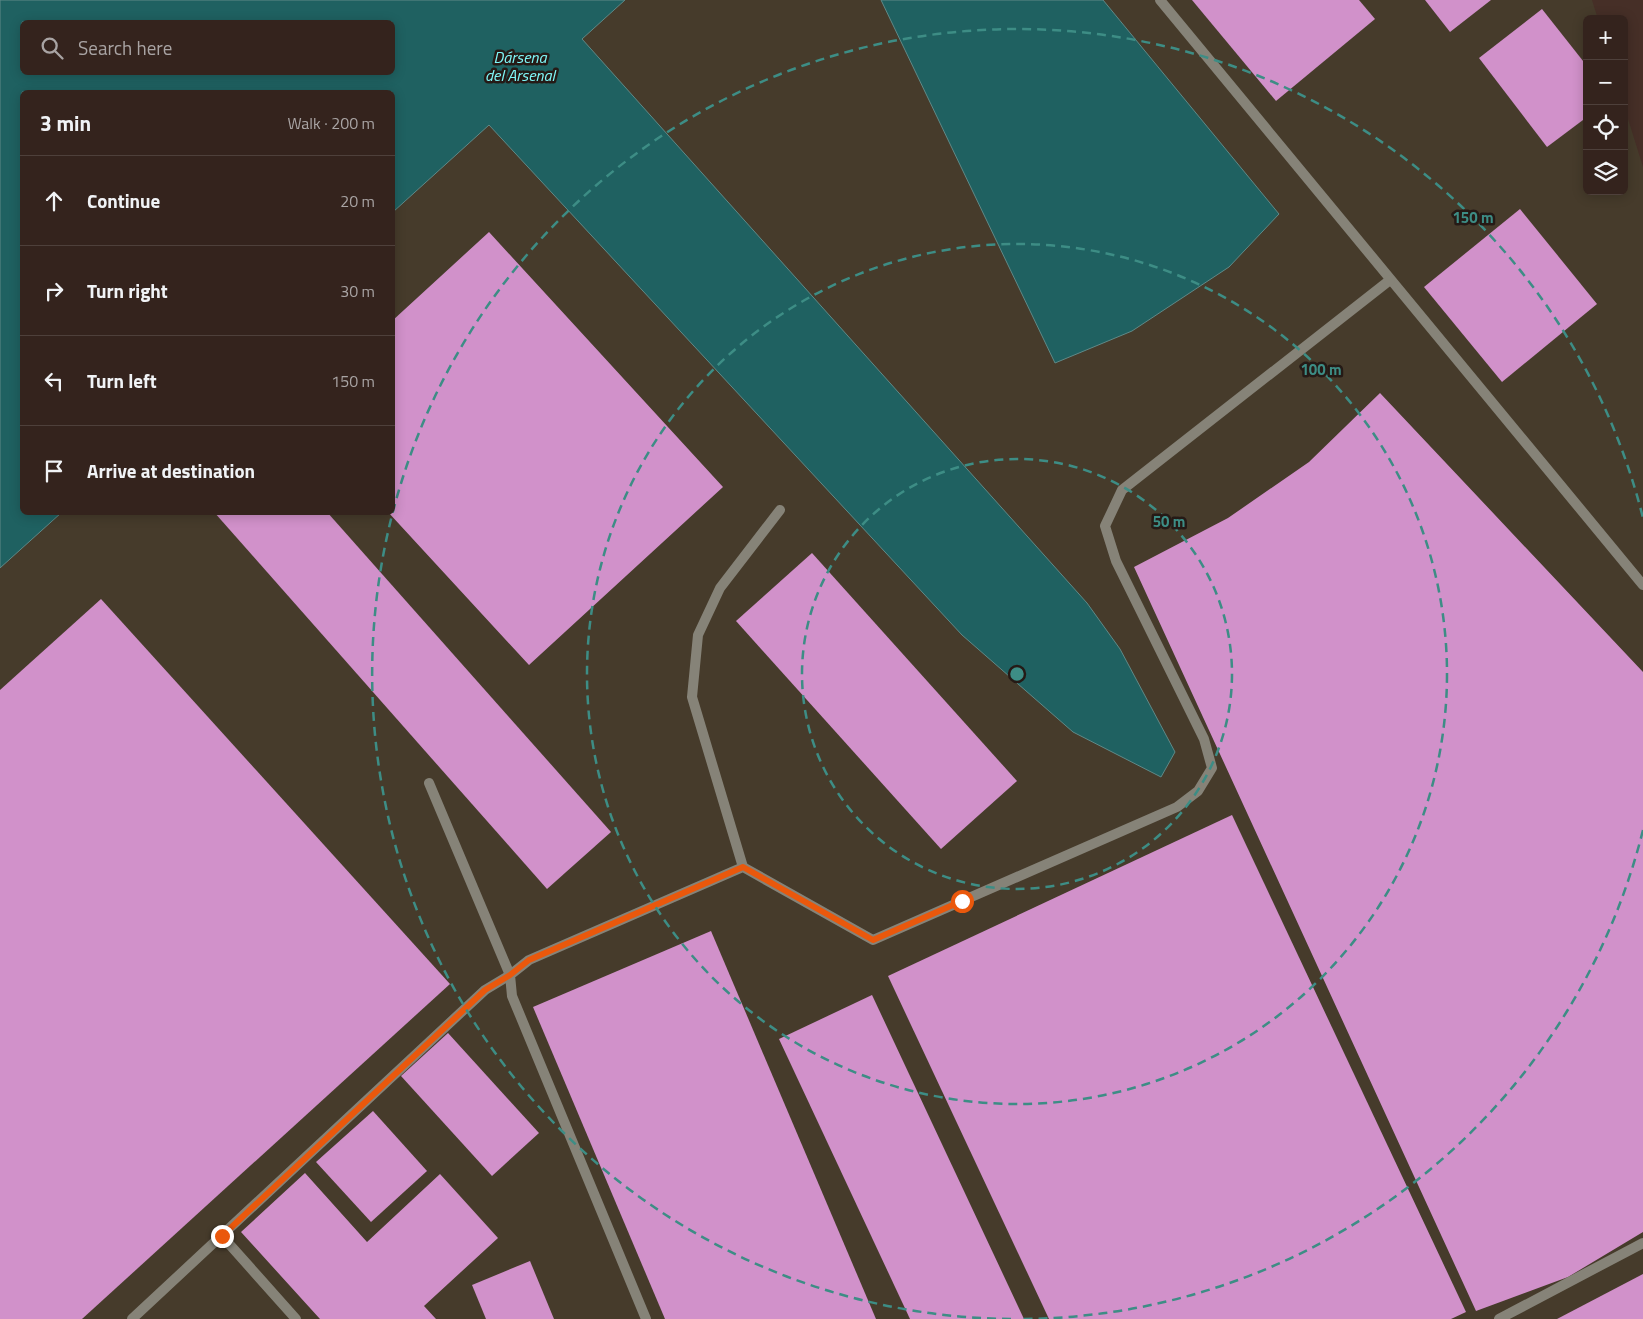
<!DOCTYPE html>
<meta charset="utf-8">
<style>
:root{--surface:#34231d;--page:#3c2b26;--text:#f1f3f6;--muted:#a9a4a4;--line:#4e403b}
body{margin:0;font-family:"Titillium Web",sans-serif;background:var(--page);color:var(--text)}
.controls{position:absolute;right:15px;top:15px;display:grid;overflow:hidden;border-radius:8px;box-shadow:0 2px 12px #0003}
.controls button{width:45px;height:45px;display:grid;place-items:center;padding:0;border:0;border-bottom:1px solid var(--line);background:var(--surface);color:var(--text);font:25px sans-serif}
.stop{position:absolute;width:15px;height:15px;margin:-11px;border:4px solid #ea580c;border-radius:50%;background:#fff}
.stop.end{background:#ea580c;border-color:#fff;box-shadow:0 1px 5px #0008}
.list{margin:0;padding:0;list-style:none}
h2{display:flex;justify-content:space-between;align-items:center;height:65px;margin:0;padding:0 20px;font-size:21px}
h2 small{font-size:16px;font-weight:400;color:var(--muted)}
.list li{display:grid;grid-template-columns:32px 1fr auto;gap:15px;align-items:center;box-sizing:border-box;height:90px;padding:0 20px;border-top:1px solid var(--line)}
.list b{display:block;font-size:19px;white-space:nowrap}
.list em{font-size:16px;font-style:normal;color:var(--muted)}
.icon{flex:none;width:28px;height:28px;fill:none;stroke:currentColor;stroke-width:2;stroke-linecap:round;stroke-linejoin:round}
.map{position:relative;flex:none;width:1643px;height:1319px;overflow:hidden}
.search{position:absolute;background:var(--surface);box-shadow:0 2px 12px #0003;left:20px;top:20px;width:375px;height:55px;display:flex;align-items:center;gap:12px;box-sizing:border-box;padding:0 18px;border-radius:8px;color:var(--muted);font-size:19px}
.panel{position:absolute;background:var(--surface);box-shadow:0 2px 12px #0003;left:20px;top:90px;width:375px;height:425px;border-radius:8px}
.map>svg:first-child{display:block}
</style>
<div class="map">
<svg width="1643" height="1319" viewBox="0 0 1643 1319">
<rect width="100%" height="100%" fill="#462f27"/>
<polygon fill="#463b2b" points="625,0 1592,0 1598,19 1587,19 1587,191 1624,191 1624,106 1643,167 1643,1319 0,1319 0,568 61,513 392,512 393,212 489,125 531,169 622,84 581,39"/>
<g fill="#1f6161" stroke="#608987" fill-rule="evenodd">
<path d="M0,0h625l-43,39 505,564 33,46 55,103 -14,25 -88,-45 -111,-97 -473,-510 -96,87 -1,-120h-370v420l39,1 -61,55zM392,22v50h-370v-50z"/>
<polygon points="881,0 1103,0 1279,214 1229,267 1132,331 1055,363"/>
</g>
<g fill="#d191ca">
<polygon points="1192,0 1359,0 1375,19 1276,101"/>
<polygon points="1425,0 1491,0 1450,32"/>
<polygon points="1542,9 1587,66 1587,117 1547,147 1479,58"/>
<polygon points="1520,209 1597,304 1502,382 1424,287"/>
<polygon points="489,232 723,487 529,665 388,512 392,512 392,321"/>
<polygon points="1380,393 1643,672 1643,1232 1568,1277 1476,1311 1134,567 1228,518 1309,462"/>
<polygon points="214,512 327,512 611,832 547,889"/>
<polygon points="812,553 1017,781 941,849 736,621"/>
<polygon points="101,599 450,984 82,1319 0,1319 0,690"/>
<polygon points="1232,815 1466,1312 1451,1319 1049,1319 888,976"/>
<polygon points="711,931 876,1319 665,1319 533,1007"/>
<polygon points="872,995 1024,1319 910,1319 779,1039"/>
<polygon points="448,1033 539,1133 492,1176 401,1076"/>
<polygon points="373,1111 427,1171 371,1222 316,1162"/>
<polygon points="305,1173 367,1242 440,1174 498,1238 424,1306 436,1319 320,1319 241,1232"/>
<polygon points="530,1261 554,1319 486,1319 472,1285"/>
<polygon points="1643,1274 1643,1319 1557,1319"/>
</g>
<g fill="none" stroke-linecap="round" stroke-linejoin="round">
<g stroke="#868378" stroke-width="10">
<polyline points="1160,0 1643,585"/>
<polyline points="743,867 692,697 698,635 720,588 780,510"/>
<polyline points="222,1236 296,1319"/>
<polyline points="132,1319 485,990 510,975 429,783"/>
<polyline points="646,1319 512,996 510,975 529,960 743,867 873,940 1177,807 1198,791 1212,768 1204,739 1116,561 1105,526 1122,490 1390,280"/>
<polyline points="1499,1319 1643,1243"/>
</g>
</g>
<g fill="none" stroke-linecap="round" stroke-linejoin="round">
<polyline stroke="#ea580c" stroke-width="6" points="222,1236 485,990 510,975 529,960 743,867 873,940 962,901"/>
</g>
<g fill="none" stroke="#3d8d85" stroke-width="2.5" stroke-dasharray="9 6">
<circle cx="1017" cy="674" r="215"/>
<circle cx="1017" cy="674" r="430"/>
<path d="M1643 830A645 645 0 0 1 1023 1319M1011 1319A645 645 0 1 1 1643 518"/>
</g>
<g text-anchor="middle" dominant-baseline="central" stroke-width="5" stroke-linejoin="round" paint-order="stroke">
<g font-size="16" font-style="italic" fill="#80fafb" stroke="#251a16">
<text x="520" y="57">Dársena<tspan x="520" dy="18">del Arsenal</tspan></text>
</g>
</g>
<circle cx="1017" cy="674" r="8" fill="#3d8d85" stroke="#251a16" stroke-width="2.5"/>
<g font-size="15" text-anchor="middle" font-weight="bold" fill="#3d8d85" stroke="#251a16" stroke-width="5" stroke-linejoin="round" paint-order="stroke">
<text x="1473" y="223">150 m</text>
<text x="1321" y="375">100 m</text>
<text x="1169" y="527">50 m</text>
</g>
</svg>
<div class="controls">
<button>+</button>
<button>−</button>
<button><svg class="icon" aria-label="locate" viewBox="0 0 24 24"><circle cx="12" cy="12" r="6"/><path d="M12 2v4M12 18v4M2 12h4M18 12h4"/></svg></button>
<button><svg class="icon" aria-label="layers" viewBox="0 0 24 24"><path d="M12 4l9 5-9 5-9-5zM3 14l9 5 9-5"/></svg></button>
</div>
<div class="stop" style="left:962px;top:901px"></div>
<div class="stop end" style="left:222px;top:1236px"></div>
<div class="search"><svg class="icon" aria-label="search" viewBox="0 0 24 24"><circle cx="10" cy="10" r="6"/><path d="M15 15l6 6"/></svg>Search here</div>
<section class="panel">
<h2>3 min<small>Walk · 200 m</small></h2>
<ul class="list">
<li><svg class="icon" aria-label="ahead" viewBox="0 0 24 24"><path d="M12 20V5M6 11l6-6 6 6"/></svg><div><b>Continue</b></div><em>20 m</em></li>
<li><svg class="icon" aria-label="right" viewBox="0 0 24 24"><path d="M7 20v-9h11M14 6l5 5-5 5"/></svg><div><b>Turn right</b></div><em>30 m</em></li>
<li><svg class="icon" aria-label="left" viewBox="0 0 24 24"><path d="M17 20v-9H6M10 6l-5 5 5 5"/></svg><div><b>Turn left</b></div><em>150 m</em></li>
<li><svg class="icon" aria-label="arrive" viewBox="0 0 24 24"><path d="M6 21V4h12l-3 4 3 4H6"/></svg><div><b>Arrive at destination</b></div></li>
</ul>
</section>
</div>
